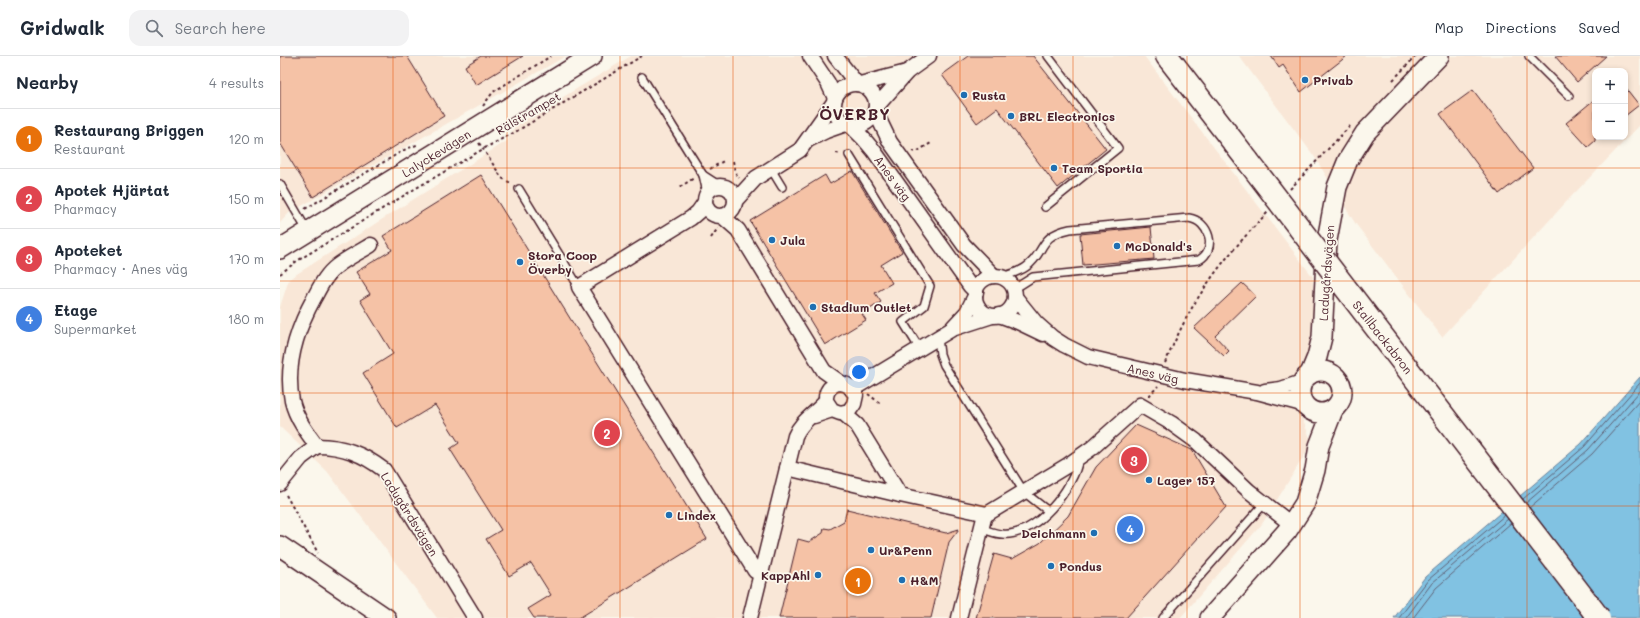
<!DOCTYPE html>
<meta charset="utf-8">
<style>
:root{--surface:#fff;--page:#f2f2f3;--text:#1f2937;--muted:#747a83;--line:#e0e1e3;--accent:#111827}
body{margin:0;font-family:Mali,sans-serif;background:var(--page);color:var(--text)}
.controls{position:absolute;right:12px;top:12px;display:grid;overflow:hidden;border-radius:8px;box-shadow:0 2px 6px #0003}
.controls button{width:36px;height:36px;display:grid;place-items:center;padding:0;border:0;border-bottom:1px solid var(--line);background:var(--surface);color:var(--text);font:20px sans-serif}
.you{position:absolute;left:579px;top:316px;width:14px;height:14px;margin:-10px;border:3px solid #fff;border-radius:50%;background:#1a73e8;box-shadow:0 0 0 6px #1a73e833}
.badge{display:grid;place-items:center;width:26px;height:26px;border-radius:50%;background:var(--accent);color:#fff;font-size:13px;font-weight:700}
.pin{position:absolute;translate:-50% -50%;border:2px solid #fff;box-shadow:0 1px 4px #0006}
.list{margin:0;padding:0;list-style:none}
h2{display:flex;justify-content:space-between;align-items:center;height:52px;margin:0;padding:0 16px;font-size:17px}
h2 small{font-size:13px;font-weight:400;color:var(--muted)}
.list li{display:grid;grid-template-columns:26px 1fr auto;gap:12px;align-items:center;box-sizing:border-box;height:60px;padding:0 16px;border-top:1px solid var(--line)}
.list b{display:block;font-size:15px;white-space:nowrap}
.list p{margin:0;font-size:13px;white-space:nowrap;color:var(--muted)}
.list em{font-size:13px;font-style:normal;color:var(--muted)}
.icon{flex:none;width:22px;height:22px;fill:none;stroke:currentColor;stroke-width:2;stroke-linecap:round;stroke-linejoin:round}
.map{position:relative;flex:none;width:1360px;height:562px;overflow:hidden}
header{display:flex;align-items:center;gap:24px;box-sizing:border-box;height:56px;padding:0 20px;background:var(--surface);border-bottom:1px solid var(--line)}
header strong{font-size:19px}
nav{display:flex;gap:22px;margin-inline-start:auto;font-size:14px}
.search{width:280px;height:36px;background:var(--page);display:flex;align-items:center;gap:10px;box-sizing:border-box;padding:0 14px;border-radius:12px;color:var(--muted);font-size:15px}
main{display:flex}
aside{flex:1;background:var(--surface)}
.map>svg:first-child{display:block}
</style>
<header>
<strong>Gridwalk</strong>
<div class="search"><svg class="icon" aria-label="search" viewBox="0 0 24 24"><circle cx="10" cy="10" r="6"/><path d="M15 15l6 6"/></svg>Search here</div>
<nav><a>Map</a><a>Directions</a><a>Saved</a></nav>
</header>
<main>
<aside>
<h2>Nearby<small>4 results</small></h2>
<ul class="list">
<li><span class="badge" style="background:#e8710a">1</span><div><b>Restaurang Briggen</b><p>Restaurant</p></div><em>120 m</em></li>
<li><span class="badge" style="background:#e0444e">2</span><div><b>Apotek Hjärtat</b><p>Pharmacy</p></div><em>150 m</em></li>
<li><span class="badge" style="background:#e0444e">3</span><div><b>Apoteket</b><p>Pharmacy · Anes väg</p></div><em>170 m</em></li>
<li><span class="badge" style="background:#3f7fe0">4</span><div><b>Etage</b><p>Supermarket</p></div><em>180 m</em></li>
</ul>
</aside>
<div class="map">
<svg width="1360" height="562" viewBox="0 0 1360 562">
<rect width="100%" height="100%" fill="#fbf7ec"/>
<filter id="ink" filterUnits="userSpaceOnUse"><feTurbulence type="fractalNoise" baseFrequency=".025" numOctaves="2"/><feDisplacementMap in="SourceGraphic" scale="8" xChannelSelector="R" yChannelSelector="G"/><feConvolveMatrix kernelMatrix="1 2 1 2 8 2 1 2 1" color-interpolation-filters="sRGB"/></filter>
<g filter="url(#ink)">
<g fill="#f9e7d7" fill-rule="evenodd">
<polygon points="0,0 286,0 9,157 0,167"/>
<polygon points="351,0 864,0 1033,221 1034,280 1030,298 1013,340 1030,382 1026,397 982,468 900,562 157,562 47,415 0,371 0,251 9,223 126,148 227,85 235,70"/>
<path d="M959,0h401v69l-71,74 -127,138 -87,-114 -41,-67zM1315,15h30v66h-30z"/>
</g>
<polygon fill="#81c2e2" stroke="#6b8199" points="1360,321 1360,562 1114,562 1145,521 1301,388"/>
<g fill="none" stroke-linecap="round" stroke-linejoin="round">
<g stroke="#606074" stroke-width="1">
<polyline points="1243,443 1304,391 1360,327"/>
<polyline points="1246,447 1308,394 1360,335"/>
<polyline points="1249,452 1312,398 1360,344"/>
<polyline points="1119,562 1148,524 1225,459"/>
<polyline points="1126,562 1152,527 1228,463"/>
<polyline points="1133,562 1156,532 1231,467"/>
</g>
</g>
<g fill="#f5c2a6" stroke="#4a1f2b">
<polygon points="0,0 127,0 164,60 33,141 0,87"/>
<polygon points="201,0 243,0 196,29 185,10"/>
<polygon points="688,0 753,0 826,93 778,132 717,52 697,67 662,19"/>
<polygon points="991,0 1067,0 1021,36 1003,9 999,12"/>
<polygon points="1275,0 1326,0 1297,26"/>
<polygon points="1345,31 1359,49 1345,60"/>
<polygon points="1193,34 1253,112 1219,138 1160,58"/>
<polygon points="1315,43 1315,85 1308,91 1286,67"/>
<polygon points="572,115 622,196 601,209 612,227 595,237 601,246 582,258 586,264 545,289 470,165 545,119 550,128"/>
<polygon points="201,119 427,483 299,562 254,562 248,553 271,539 251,507 229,520 206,483 221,474 170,393 179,387 155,349 117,372 83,317 113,298 80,244 90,238 76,216 112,194 103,180"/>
<polygon points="871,171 874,203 803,209 800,178"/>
<polygon points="962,227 976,240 935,280 949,295 944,300 914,272"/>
<polygon points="856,369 912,394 946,451 846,562 696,562 714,498 732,503 760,487 788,460 816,411"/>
<polygon points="567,453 666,477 679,473 669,486 651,562 499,562 518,483 529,486 543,477 544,472 550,473 564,465"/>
</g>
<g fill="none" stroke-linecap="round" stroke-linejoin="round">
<g stroke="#4a1f2b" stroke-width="10">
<g id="lane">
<polyline points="1249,0 1289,40"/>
<polyline points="362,21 423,119 440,130"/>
<polyline points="569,99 650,230 644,250 623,266 640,293"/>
<polyline points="491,113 502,131"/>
<polyline points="423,119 427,137"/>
<polyline points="0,128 28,176"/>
<polyline points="239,133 299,231"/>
<polyline points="765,151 838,92 768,0"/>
<path d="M722,221c8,-3 17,-5 24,-10 20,-14 11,-31 44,-38l119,-11c20,3 29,31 10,42l-166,17 -19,12"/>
<polyline points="658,282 660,298 664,309 744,436 768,455"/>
<path d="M701,473c7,1 14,5 21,5 33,4 73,-47 77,-76"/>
<polyline points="883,562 984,448"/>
</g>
</g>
<g stroke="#4a1f2b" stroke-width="17">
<g id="street">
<polyline points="530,0 548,27 555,42"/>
<polyline points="555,0 577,28"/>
<circle cx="575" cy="49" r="21"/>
<polyline points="580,28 627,16"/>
<polyline points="596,51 627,16 649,0"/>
<polyline points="595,55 610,86 684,189 714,220"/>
<polyline points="570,69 583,82 594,95 690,230 696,236"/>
<polyline points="528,84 546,75 566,68"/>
<circle cx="440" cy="145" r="15"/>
<polyline points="455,145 476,122 520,94 554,46"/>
<polyline points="425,146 418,156 411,162 299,231 475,515 481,517"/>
<polyline points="442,160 458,174 544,315 561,327"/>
<path d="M91,189c-11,7 -24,13 -34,21 -11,8 -17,21 -23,32 -17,31 -29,67 -22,103 4,17 15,32 25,45 26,0 46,8 67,24l91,148"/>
<circle cx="715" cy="240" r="20"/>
<polyline points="735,241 756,267 773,282 784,289 808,301 905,324 977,336 1022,348"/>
<polyline points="719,259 738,266 763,278"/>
<polyline points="673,271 687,256 695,240"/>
<polyline points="573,333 672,273 712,260"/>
<polyline points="985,335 1001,333 1022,326"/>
<polyline points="563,357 577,369 620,439 707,458 788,409 812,392 860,349 891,367 916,385 969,435 1011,468"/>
<path d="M534,360l18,-6 8,3 9,-2 5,-7 2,-9 -7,-9c-12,-7 -24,1 -23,15l6,9"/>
<polyline points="507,412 620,439"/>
<polyline points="0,428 21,402 37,390"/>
<path d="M470,562l45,-182c6,-15 21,-23 31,-35"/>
<polyline points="679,562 705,458"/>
</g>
</g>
<g stroke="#4a1f2b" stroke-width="22">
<g id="secondary">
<polyline points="0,193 312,0"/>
<circle cx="1041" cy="336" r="21"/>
<polyline points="1030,318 1037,301 1042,281 1047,184 1057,131 1068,104 1085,77 1159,0"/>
<polyline points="0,490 106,562"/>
<polyline points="930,562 1007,475 1025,447 1035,414 1039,390 1053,354"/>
</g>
</g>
<g stroke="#4a1f2b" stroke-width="25">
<polyline id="highway" points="887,0 968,105"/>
</g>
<g stroke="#4a1f2b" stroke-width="2" stroke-dasharray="3 3" stroke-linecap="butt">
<polyline points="1113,24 1136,0"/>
<polyline points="203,50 213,36 271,0"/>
<polyline points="199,87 222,122 232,128"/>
<polyline points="632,95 636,96 651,87"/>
<polyline points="556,97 561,98"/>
<polyline points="453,105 455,116 459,122"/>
<polyline points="430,113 445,104"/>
<polyline points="400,131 414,122"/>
<polyline points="1010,133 1071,69"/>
<polyline points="25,153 124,94 139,88"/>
<polyline points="431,182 438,172"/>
<polyline points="0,218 17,205 133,134 203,93 237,75 362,0"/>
<path d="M885,307c10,-22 20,-45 33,-65 20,-32 44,-59 70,-86"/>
<polyline points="588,338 601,348"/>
<polyline points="869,340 878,330"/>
<polyline points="6,439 38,497"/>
</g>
<use href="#lane" stroke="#fbf7ec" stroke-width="7"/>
<use href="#street" stroke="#fbf7ec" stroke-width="14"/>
<use href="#secondary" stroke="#fbf7ec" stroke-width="19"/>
<use href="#highway" stroke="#fbf7ec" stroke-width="22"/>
<g stroke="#4a1f2b" stroke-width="25" stroke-linecap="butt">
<polyline id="highway-bridge" points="968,105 1319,562"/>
</g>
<use href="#highway-bridge" stroke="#fbf7ec" stroke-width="22"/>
</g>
</g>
<path fill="none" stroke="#e8590c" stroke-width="1" stroke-opacity="0.55" d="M113,0v562M227,0v562M340,0v562M453,0v562M567,0v562M680,0v562M793,0v562M907,0v562M1020,0v562M1133,0v562M1247,0v562M0,112h1360M0,225h1360M0,337h1360M0,450h1360"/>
<g fill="#1f6fb2" stroke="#fbf7ec" stroke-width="1.5">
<circle cx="1025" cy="24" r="4"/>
<circle cx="684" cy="39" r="4"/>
<circle cx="731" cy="60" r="4"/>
<circle cx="774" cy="112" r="4"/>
<circle cx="492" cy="184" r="4"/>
<circle cx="837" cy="190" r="4"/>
<circle cx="240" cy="206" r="4"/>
<circle cx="533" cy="251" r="4"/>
<circle cx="869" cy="424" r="4"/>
<circle cx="389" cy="459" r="4"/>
<circle cx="814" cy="477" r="4"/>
<circle cx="591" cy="494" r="4"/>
<circle cx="771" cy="510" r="4"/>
<circle cx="538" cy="519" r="4"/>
<circle cx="622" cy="524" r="4"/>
</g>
<g text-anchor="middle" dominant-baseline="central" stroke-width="3.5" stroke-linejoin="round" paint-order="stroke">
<g font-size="12" font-weight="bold" fill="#4a1f2b" stroke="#fbf7ec" text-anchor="start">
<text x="1033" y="24">Privab</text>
<text x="692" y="39">Rusta</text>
<text x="739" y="60">BRL Electronics</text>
<text x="782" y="112">Team Sportia</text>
<text x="500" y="184">Jula</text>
<text x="845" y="190">McDonald's</text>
<text x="248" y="199">Stora Coop<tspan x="248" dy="14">Överby</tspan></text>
<text x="541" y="251">Stadium Outlet</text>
<text x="877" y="424">Lager 157</text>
<text x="397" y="459">Lindex</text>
<text x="806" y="477" text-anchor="end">Deichmann</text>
<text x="599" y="494">Ur&amp;Penn</text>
<text x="779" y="510">Pondus</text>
<text x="530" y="519" text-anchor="end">KappAhl</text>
<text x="630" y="524">H&amp;M</text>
</g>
<g font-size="12" fill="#4a1f2b" stroke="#fbf7ec">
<text transform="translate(248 57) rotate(-30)">Rälstrampet</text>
<text transform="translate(156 97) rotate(-32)">Lalyckevägen</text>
<text transform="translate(613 122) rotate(54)">Anes väg</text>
<text transform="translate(1046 217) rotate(-86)">Ladugårdsvägen</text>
<text transform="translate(1103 281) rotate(52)">Stallbackabron</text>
<text transform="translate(873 317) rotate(13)">Anes väg</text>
<text transform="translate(130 458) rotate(58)">Ladugårdsvägen</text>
</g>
<g font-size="16" font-weight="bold" letter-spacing="1" fill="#4a1f2b" stroke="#fbf7ec">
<text x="575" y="57">ÖVERBY</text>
</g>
</g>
</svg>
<div class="controls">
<button>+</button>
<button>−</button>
</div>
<div class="you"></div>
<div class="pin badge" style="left:578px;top:525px;background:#e8710a">1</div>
<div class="pin badge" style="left:327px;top:377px;background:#e0444e">2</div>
<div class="pin badge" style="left:854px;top:404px;background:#e0444e">3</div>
<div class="pin badge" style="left:850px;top:473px;background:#3f7fe0">4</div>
</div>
</main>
